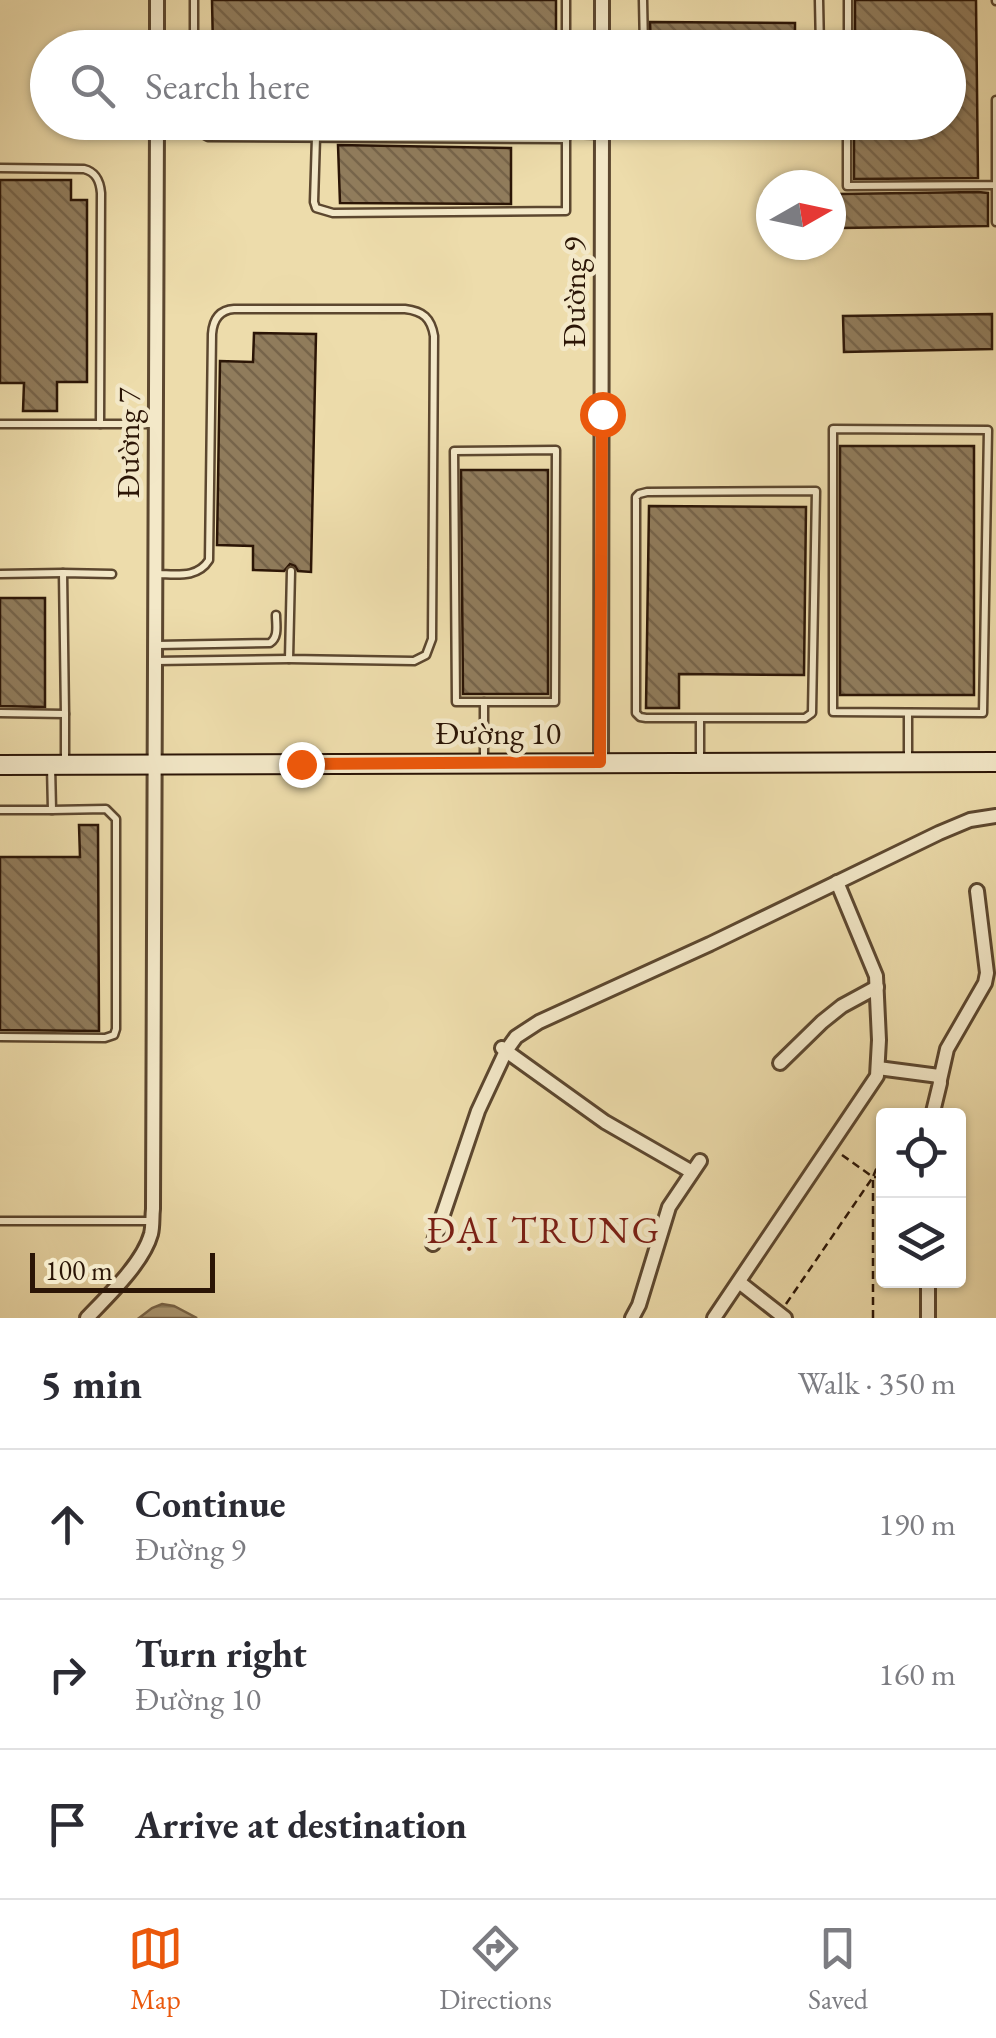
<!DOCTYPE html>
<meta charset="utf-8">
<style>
:root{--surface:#fff;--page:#f2f2f3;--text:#2b2b33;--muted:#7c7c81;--line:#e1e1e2;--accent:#ea580c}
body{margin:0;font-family:"EB Garamond",serif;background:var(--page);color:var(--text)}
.controls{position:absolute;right:30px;bottom:30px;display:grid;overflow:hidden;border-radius:10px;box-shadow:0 2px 8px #0004}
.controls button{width:90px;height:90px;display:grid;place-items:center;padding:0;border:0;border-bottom:2px solid var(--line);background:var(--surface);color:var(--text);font:50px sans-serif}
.compass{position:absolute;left:756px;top:170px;width:90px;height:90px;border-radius:50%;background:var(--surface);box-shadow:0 2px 8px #0004;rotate:81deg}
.scale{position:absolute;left:30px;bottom:25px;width:185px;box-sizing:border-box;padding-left:10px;border:5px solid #2b1506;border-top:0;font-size:28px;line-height:35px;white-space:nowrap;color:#2b1506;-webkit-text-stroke:8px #f3e8c8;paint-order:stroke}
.stop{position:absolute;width:30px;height:30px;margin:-22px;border:8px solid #ea580c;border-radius:50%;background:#fff}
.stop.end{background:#ea580c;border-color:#fff;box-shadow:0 2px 10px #0008}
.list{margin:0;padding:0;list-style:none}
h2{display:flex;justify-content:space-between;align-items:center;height:130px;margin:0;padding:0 40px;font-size:42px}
h2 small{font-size:32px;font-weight:400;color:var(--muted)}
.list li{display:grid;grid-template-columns:65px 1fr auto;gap:30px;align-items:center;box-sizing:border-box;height:150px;padding:0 40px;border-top:2px solid var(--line)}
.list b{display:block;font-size:38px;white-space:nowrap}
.list p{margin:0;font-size:32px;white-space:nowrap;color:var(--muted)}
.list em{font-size:32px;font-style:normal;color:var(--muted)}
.icon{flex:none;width:55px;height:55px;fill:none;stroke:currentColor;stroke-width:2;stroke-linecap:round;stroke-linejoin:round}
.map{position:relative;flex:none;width:996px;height:1318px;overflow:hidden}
.search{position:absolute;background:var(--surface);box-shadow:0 2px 8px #0004;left:30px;right:30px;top:30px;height:110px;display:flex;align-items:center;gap:25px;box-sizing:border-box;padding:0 35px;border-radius:55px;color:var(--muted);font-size:38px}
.sheet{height:580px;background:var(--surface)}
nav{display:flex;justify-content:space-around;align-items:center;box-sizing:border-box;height:140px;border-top:2px solid var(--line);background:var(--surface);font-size:28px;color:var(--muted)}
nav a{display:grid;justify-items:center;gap:5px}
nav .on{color:var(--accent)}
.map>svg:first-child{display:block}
</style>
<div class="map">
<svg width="996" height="1318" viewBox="0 0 996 1318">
<defs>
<pattern id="water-rules" width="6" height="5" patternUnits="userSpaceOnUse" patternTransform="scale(2.5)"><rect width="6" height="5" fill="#ab9873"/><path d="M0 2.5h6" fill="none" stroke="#8b7b5c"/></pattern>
<pattern id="building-back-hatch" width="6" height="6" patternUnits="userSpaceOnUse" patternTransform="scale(2.5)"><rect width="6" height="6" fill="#907c5c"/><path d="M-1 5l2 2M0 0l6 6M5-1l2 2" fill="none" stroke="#76644a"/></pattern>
</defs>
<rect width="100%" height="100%" fill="#eddcab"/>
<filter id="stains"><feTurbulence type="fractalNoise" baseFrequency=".002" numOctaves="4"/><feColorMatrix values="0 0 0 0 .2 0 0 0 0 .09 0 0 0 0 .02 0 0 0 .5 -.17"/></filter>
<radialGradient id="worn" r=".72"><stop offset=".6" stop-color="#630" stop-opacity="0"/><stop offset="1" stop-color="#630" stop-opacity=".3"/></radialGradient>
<polygon fill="url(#water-rules)" stroke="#786447" stroke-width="2.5" points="162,1304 174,1306 197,1318 139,1318 152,1308"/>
<g fill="url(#building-back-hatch)" stroke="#2b1506" stroke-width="2.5">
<polygon points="212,0 556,0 556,48 213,48"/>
<polygon points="855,0 976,0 978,178 854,179 854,122 948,122 948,48 855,48"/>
<polygon points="650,22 795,23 795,48 651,48"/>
<polygon points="338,145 511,148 511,204 340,203"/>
<polygon points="0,180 71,180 71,200 87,200 87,382 57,382 57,411 23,411 24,383 0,383"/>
<polygon points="978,192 988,193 988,226 840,228 840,194"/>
<polygon points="992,314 992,349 844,352 843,316"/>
<polygon points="254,333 316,334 311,572 298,571 295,566 290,564 284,571 253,570 253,546 217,545 220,361 253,362"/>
<rect x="840" y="446" width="134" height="249"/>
<polygon points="461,470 548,470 548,694 463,694"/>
<polygon points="649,506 806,507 804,675 679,674 679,708 646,708"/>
<polygon points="0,598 45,598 45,707 0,706"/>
<polygon points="79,825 98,825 99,1031 0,1030 0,857 80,857"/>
</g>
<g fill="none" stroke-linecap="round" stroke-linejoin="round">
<g stroke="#5c472f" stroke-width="11">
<g id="lane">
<polyline points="194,0 194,48"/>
<polyline points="566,0 566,48"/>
<polyline points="643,0 644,48"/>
<polyline points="819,0 820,48"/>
<polyline points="996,0 996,1"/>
<polyline points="848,48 848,0"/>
<polyline points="194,122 195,130 208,137 566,139"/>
<polyline points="847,122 847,186 996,185 996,100"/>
<polyline points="566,134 601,135"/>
<polyline points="316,137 314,202 316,208 333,213 566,211 566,122"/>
<path d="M0,168l84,1c12,3 16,12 17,24l-1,231"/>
<polyline points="996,185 996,222"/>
<polyline points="0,424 154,424"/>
<polygon points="833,429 988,430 983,713 833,712"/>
<polygon points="556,450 555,702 456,702 454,451"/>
<polyline points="0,574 63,573"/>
<path d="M155,574c21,0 42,5 54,-14l3,-226c1,-14 7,-24 22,-25h171c18,2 26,9 29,27l-2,303 -6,16 -12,6 -125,-2 2,-88"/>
<path d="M157,645l113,-2c9,-6 6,-18 6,-28"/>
<polyline points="155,661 289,659"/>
<polyline points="0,713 65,714 63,573 112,574"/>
<polyline points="908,713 908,761"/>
<polyline points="65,714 65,762"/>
<polyline points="700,718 805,718 812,713 816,491 647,492 639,494 636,497 636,713 640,717 646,718 700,718 700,761"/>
<polyline points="484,761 484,702"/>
<polyline points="0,810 52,810 51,766"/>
<polyline points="0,1037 105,1038 114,1035 116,1029 116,819 106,809 52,810"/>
<polyline points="0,1221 152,1221"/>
</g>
</g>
<g stroke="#5c472f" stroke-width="18">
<g id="street">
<polyline points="157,0 157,48"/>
<polyline points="602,0 602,48"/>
<polyline points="601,762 602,122"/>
<polyline points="502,1048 605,1122 692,1172"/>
<polyline points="780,1063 822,1022 842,1006 877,987"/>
<polyline points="878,1068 939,1076 940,1083 932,1116"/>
<polyline points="940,1080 947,1049 985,983 987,973 977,891"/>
<polyline points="433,1244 478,1111 506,1051 516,1037 539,1022 710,944 939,833 970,820 996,816"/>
<polyline points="739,1282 785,1318"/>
<path d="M87,1318c21,-22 56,-55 64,-84 2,-8 1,-17 2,-25l4,-1087"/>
<polyline points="632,1318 639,1305 669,1207 700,1161"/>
<polyline points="714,1318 877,1076 879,1040 876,976 837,882"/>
<polyline points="928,1318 928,1280"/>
</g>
</g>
<g stroke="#2b1506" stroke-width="22">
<polyline id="secondary" points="0,765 996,762"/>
</g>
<g stroke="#2b1506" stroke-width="2.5" stroke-dasharray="8 5" stroke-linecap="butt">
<polyline points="842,1155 873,1177 884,1149"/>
<polyline points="874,1177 884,1177"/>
<polyline points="786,1304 873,1177"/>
<polyline points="873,1318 873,1179"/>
</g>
<use href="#lane" stroke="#f3e8c8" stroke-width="6"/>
<use href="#street" stroke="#f3e8c8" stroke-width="12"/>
<use href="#secondary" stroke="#f3e8c8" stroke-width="18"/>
</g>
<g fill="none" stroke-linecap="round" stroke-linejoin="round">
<polyline stroke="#ea580c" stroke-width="12" points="301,764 600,762 602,414"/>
</g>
<g text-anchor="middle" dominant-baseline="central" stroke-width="9" stroke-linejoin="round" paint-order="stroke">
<g font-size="32" fill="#2b1506" stroke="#f3e8c8">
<text transform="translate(574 292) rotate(-90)">Đường 9</text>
<text transform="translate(128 443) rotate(-90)">Đường 7</text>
<text x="498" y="733">Đường 10</text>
</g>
<g font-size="38" letter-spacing="2.5" fill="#7a1f14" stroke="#f3e8c8">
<text x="544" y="1229">ĐẠI TRUNG</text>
</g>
</g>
<rect width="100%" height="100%" filter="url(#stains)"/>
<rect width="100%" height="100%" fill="url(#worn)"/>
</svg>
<div class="controls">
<button><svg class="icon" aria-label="locate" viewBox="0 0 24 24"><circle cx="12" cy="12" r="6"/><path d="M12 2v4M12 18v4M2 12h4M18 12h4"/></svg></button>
<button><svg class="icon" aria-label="layers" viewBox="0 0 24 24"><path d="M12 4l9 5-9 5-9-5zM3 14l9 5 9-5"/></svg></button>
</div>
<svg class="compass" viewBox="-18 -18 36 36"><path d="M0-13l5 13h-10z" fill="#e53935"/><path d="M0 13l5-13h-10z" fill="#7c7c81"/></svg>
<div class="scale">100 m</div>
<div class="stop" style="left:602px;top:414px"></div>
<div class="stop end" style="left:301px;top:764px"></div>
<div class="search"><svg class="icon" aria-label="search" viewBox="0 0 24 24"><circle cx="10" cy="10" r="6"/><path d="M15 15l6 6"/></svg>Search here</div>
</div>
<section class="sheet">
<h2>5 min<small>Walk · 350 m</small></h2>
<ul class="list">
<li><svg class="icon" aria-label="ahead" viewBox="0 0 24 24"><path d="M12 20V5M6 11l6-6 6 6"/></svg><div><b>Continue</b><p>Đường 9</p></div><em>190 m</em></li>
<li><svg class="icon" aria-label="right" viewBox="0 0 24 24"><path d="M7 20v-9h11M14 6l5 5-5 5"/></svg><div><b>Turn right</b><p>Đường 10</p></div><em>160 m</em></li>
<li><svg class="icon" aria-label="arrive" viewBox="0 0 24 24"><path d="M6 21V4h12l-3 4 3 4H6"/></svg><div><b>Arrive at destination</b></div></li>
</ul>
</section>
<nav>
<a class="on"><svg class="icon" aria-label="map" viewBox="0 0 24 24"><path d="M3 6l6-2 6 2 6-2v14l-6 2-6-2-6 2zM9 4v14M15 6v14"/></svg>Map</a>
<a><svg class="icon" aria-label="directions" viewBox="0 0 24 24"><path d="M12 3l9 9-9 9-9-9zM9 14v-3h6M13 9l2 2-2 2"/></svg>Directions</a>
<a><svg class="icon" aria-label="saved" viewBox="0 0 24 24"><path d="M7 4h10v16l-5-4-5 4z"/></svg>Saved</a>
</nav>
